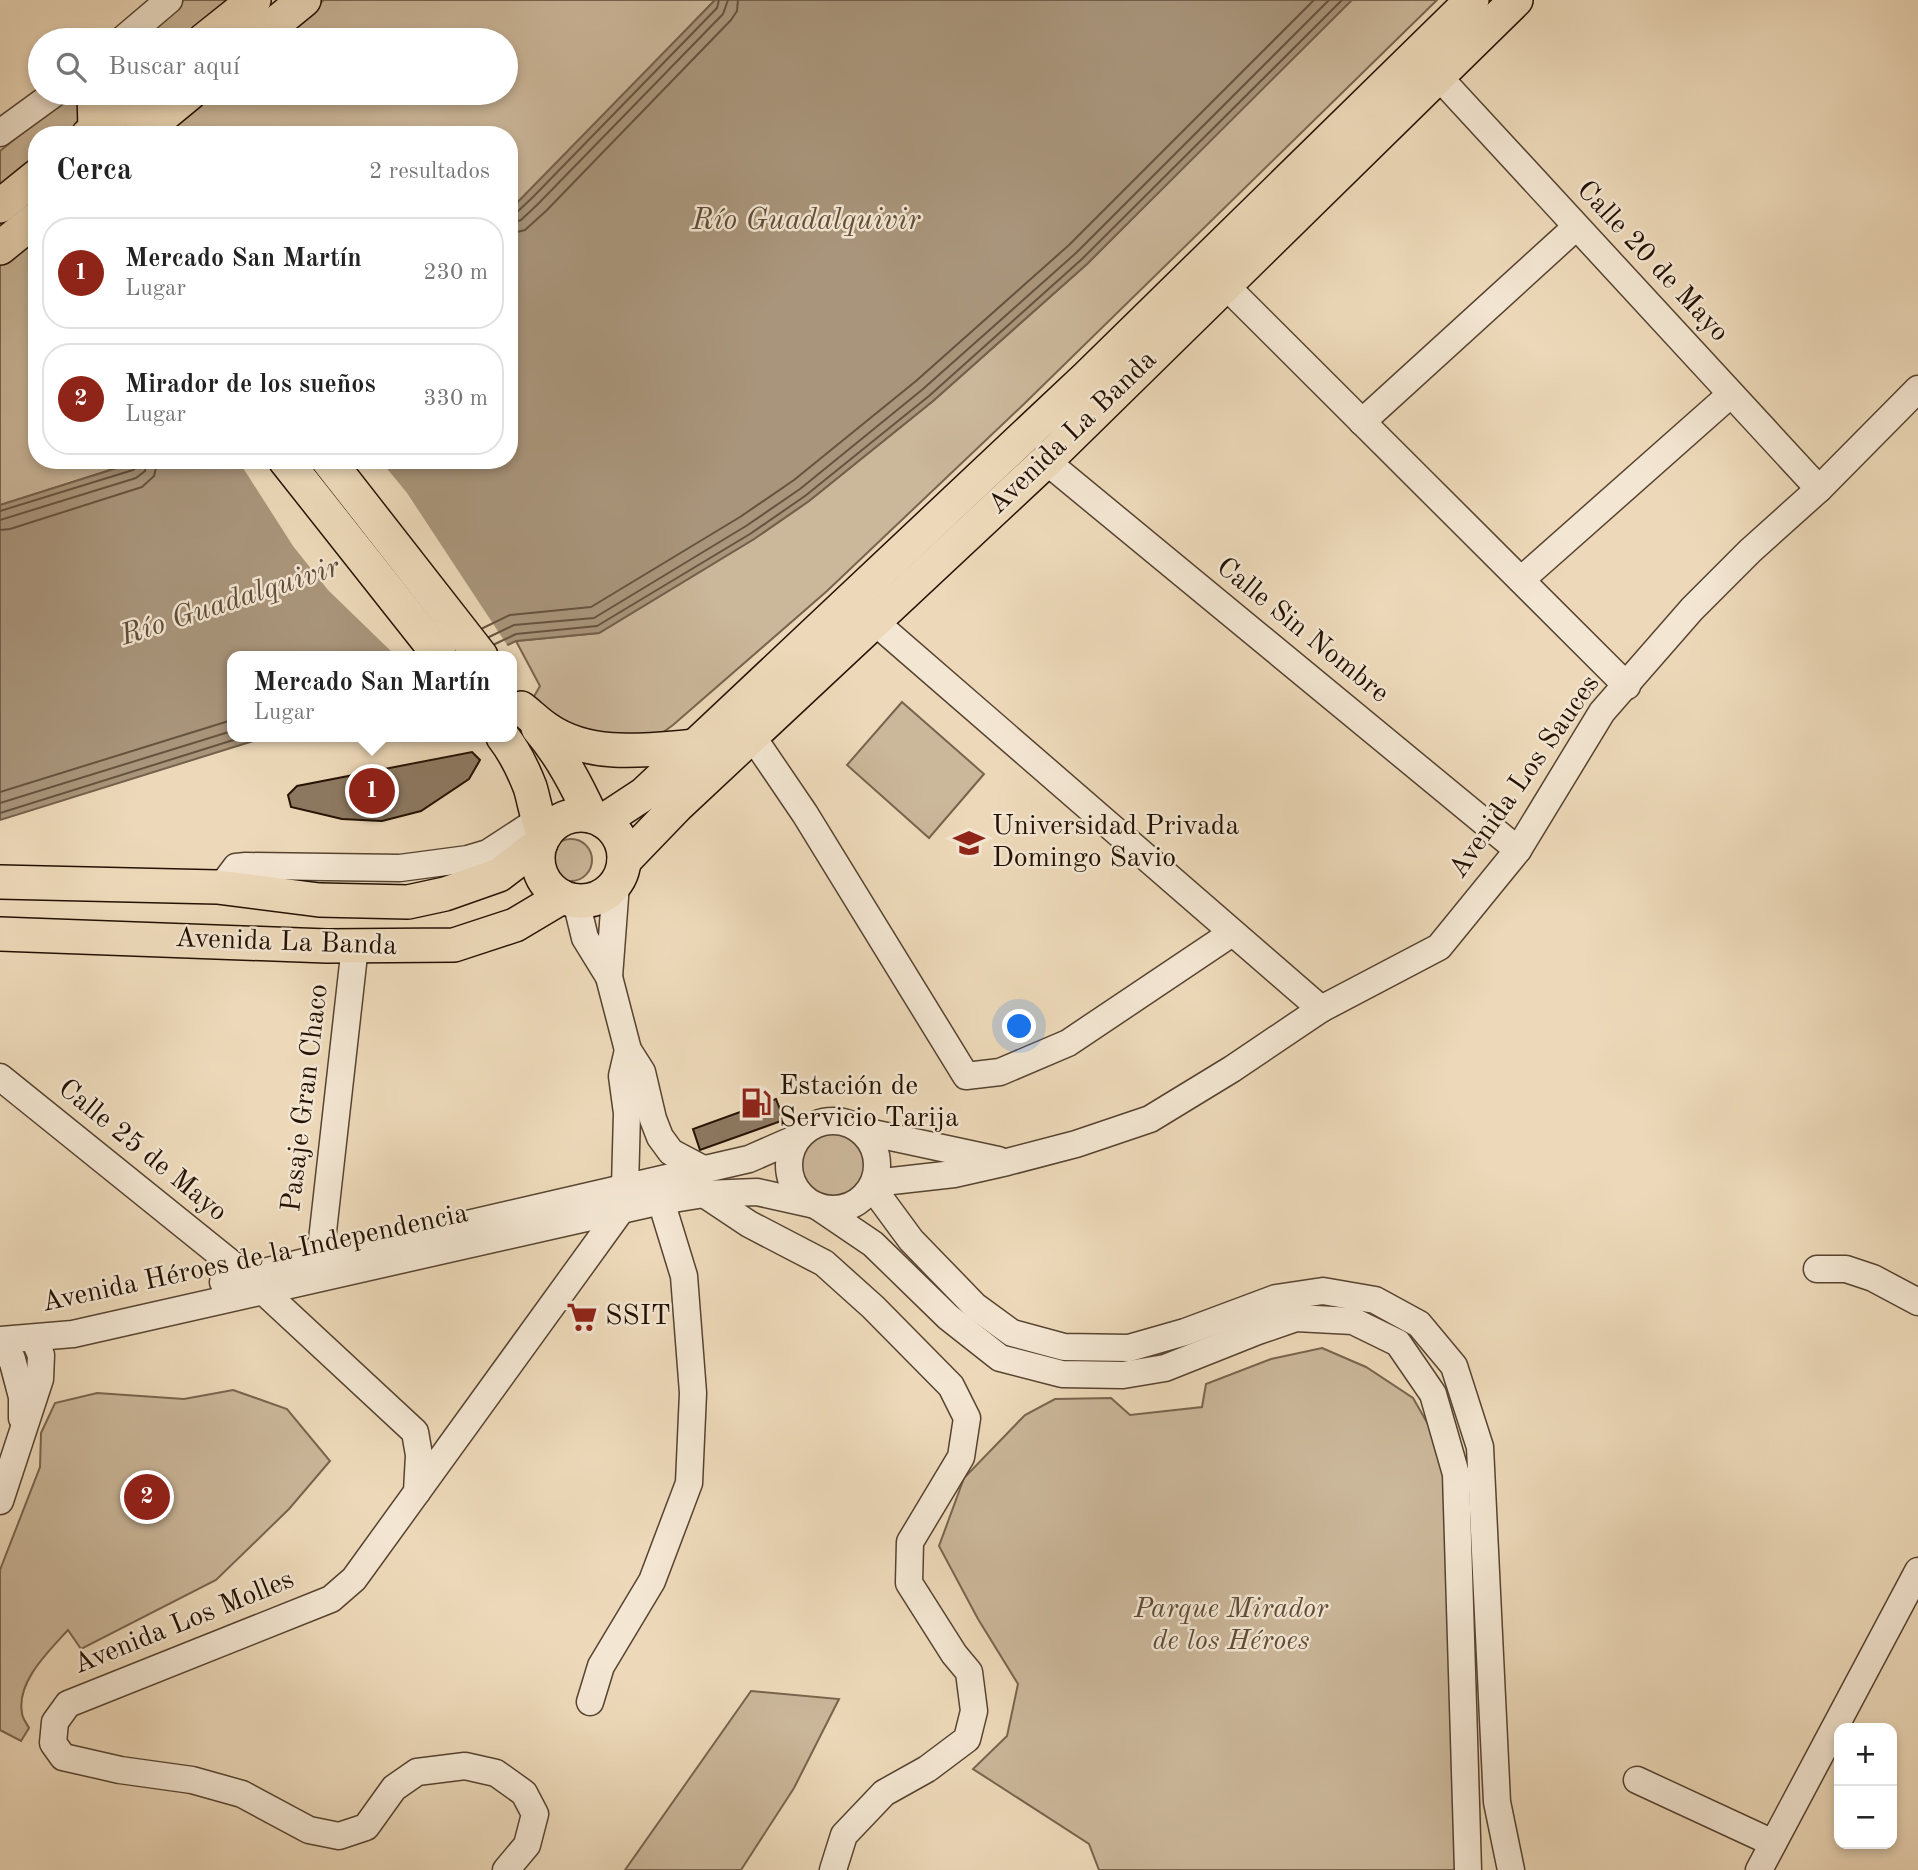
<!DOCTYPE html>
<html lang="es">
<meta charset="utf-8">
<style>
:root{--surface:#fff;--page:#f2f2f2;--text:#222;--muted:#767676;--line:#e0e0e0;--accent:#8f2418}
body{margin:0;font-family:"Old Standard TT",serif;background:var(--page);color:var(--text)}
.controls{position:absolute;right:21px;bottom:21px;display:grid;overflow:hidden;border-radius:14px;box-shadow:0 4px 10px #0003}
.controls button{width:63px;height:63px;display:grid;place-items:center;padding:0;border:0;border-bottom:2px solid var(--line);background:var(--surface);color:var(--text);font:35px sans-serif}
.you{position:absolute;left:1020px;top:1027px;width:24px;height:24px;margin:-18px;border:5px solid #fff;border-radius:50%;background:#1a73e8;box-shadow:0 0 0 10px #1a73e833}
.badge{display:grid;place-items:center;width:46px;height:46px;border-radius:50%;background:var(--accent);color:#fff;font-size:23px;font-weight:700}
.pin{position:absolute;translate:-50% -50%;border:4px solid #fff;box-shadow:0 2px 7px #0006}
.popup{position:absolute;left:227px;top:651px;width:290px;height:91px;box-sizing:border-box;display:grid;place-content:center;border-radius:14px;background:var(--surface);filter:drop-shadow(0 2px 5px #0005);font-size:23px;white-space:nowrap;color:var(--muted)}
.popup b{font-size:26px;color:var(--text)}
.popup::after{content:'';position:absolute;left:50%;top:100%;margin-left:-14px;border:14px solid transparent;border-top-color:var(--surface)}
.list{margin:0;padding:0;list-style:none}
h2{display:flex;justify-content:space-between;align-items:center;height:91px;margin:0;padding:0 28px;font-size:30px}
h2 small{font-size:23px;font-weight:400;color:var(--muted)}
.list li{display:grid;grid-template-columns:46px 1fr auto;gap:21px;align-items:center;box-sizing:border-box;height:112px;margin:0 14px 14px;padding:0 14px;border:2px solid var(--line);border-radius:28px}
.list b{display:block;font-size:26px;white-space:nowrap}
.list p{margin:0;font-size:23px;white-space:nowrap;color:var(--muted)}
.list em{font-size:23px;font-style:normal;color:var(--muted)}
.icon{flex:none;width:38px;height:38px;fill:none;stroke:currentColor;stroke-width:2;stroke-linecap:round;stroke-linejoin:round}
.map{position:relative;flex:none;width:1918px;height:1870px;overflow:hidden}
.search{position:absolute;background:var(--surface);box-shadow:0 4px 10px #0003;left:28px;top:28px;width:490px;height:77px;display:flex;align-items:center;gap:18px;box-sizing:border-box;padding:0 24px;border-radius:38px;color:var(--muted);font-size:26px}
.panel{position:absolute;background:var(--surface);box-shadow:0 4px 10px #0003;left:28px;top:126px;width:490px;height:343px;border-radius:28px}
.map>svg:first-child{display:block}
</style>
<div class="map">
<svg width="1918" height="1870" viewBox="0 0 1918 1870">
<rect width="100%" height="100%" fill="#edd9b9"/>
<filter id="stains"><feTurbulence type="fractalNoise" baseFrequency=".00286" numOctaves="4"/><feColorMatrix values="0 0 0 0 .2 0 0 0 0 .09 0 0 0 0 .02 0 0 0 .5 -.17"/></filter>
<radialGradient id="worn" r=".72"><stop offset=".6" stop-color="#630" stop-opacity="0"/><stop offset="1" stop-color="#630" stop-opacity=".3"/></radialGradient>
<g fill="#cbb79a" stroke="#78644e" stroke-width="2">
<polygon points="184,0 242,0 193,40 135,40"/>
<polygon points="324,0 715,0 595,125 509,211 509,135 157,135 208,93 506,93 506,40 274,40"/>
<polygon points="1349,0 1437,0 1025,403 827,591 673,725 658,736 578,732 532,700 540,686 516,641 599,633 754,539 809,501 933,401 1087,264"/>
<polygon points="71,93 129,93 78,135 37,135 37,168 0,195 0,151"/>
<polygon points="37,233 37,460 142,460 0,505 0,263"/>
<polygon points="902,702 984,774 929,838 847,765"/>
<circle cx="571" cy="860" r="21"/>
<circle cx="834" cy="1163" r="33"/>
<polygon points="1322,1348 1366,1367 1413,1398 1440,1445 1450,1521 1459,1870 1099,1870 1089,1844 973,1769 1007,1736 1018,1684 978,1619 939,1546 964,1478 1025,1415 1055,1399 1111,1398 1130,1415 1202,1407 1206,1384 1271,1359"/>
<path d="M233,1390l54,19 43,52 -41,48 -73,71 -135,69 -13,-19c-19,21 -52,52 -46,83 0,5 5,11 7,15l-8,13 -21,-11v-160l40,-103 1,-34 14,-30 42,-10 87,6z"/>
<polygon points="751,1691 839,1699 794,1788 741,1870 625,1870"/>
</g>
<polygon fill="#a9957b" stroke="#74604b" stroke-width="2" points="715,0 1352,0 1087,264 933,401 809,501 754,539 599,633 516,641 485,656 232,656 232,737 266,737 0,820 0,505 142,460 509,460 509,211"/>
<polygon fill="#edd9b9" points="238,460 380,460 407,493 509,648 493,656 396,656 328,590 293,546"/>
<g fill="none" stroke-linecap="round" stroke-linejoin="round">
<g stroke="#66533f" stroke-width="2">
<polyline points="509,215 516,213 532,198 717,8 719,0"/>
<polyline points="509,224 521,220 538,204 723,14 728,0"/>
<polyline points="509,234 525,230 546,211 731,20 737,11 738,0"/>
<polyline points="0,511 133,470 138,466 139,460"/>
<polyline points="0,520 136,478 145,471 147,460"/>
<polyline points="0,530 10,529 142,487 154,476 158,460"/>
<polyline points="483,628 510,615 591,607 740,517 794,480 916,381 1069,245 1314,0"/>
<polyline points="489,637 514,625 594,618 746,526 800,489 923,389 1076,253 1329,0"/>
<polyline points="495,644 516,634 597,626 750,534 805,496 929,396 1082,259 1342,0"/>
<polyline points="0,792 232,720"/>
<polyline points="0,803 232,731"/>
<polyline points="0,813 243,737"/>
</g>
</g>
<g fill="#8d7962" stroke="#241103" stroke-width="2">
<polygon points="472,752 480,760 469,779 421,811 382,821 342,819 291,807 288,795 297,786"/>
<polygon points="776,1099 784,1120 700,1150 693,1129"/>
</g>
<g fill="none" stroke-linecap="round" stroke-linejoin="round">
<g stroke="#564330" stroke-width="29">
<g id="minor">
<polyline points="122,40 169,0"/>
<polyline points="1438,76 1819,489"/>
<polyline points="0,133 55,93"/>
<polyline points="1225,285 1627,686"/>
<polyline points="1362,422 1576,227"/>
<polyline points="1046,461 1518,850"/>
<polyline points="1521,580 1731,394"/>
<polyline points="875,622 1321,1009"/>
<polyline points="752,736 805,814 966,1076 1000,1072 1068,1043 1232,933"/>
<polyline points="221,887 236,867 246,866 400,868 468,859 488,853 537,821"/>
<polyline points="576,901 585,938 609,977 628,1050 642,1072 653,1119 660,1137 671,1152 705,1170"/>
<polyline points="609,977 616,884"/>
<polyline points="628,1050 622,1076 627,1113 625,1187 629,1204"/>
<polyline points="0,1077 247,1276 415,1432 419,1455 417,1492"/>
<circle cx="833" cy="1165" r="44"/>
<polyline points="863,1131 998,1160"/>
<polyline points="874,1183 954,1174 1007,1162 1076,1144 1150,1119 1232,1069 1321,1009 1439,947 1518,850 1602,712 1692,609 1750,551 1819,489 1918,389"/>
<polyline points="872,1187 911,1240 975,1306 1012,1333 1064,1347 1129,1348 1185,1332 1276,1298 1323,1291 1375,1300 1419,1324 1454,1366 1480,1447 1497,1802 1511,1870"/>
<polyline points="704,1194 749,1224 824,1263 873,1307 951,1386 967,1418 961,1457 910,1542 909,1583 954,1654 969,1672 974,1711 967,1739 927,1769 884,1793 844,1835 833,1870"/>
<polyline points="817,1206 873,1244 948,1317 1000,1358 1062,1374 1123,1375 1165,1368 1258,1331 1296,1318 1353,1321 1398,1343 1433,1394 1456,1474 1468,1870"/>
<polyline points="320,1258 355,946"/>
<polyline points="1817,1269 1846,1269 1873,1278 1918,1302"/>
<polyline points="223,1282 320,1258 749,1159 797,1138"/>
<polyline points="0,1340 73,1334 661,1201 704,1194 757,1192 811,1204"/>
<polyline points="0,1350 12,1359 22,1397 22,1418"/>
<polyline points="0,1501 40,1379 41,1355 34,1339"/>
<polyline points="590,1702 601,1666 652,1581 689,1483 693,1393 684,1276 661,1201"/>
<polyline points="1637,1780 1773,1843"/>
<polyline points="506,1870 527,1845 535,1814 524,1793 496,1773 465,1766 417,1772 394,1788 366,1827 339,1836 309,1830 242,1794 192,1780 120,1770 63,1757 53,1743 55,1722 68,1704 331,1599 354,1579 619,1213"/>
<polyline points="1759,1870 1918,1571"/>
</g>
</g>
<g stroke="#241103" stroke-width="36">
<g id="major">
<polyline points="204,40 254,0"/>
<polyline points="255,40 304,0"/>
<polyline points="94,93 95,129 99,135"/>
<polyline points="88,135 140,93"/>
<polyline points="139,135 190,93"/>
<polyline points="0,206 37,176"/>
<polyline points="0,248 37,218"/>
<polyline points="285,460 440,656"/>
<polyline points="328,460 481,656"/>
<path d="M521,708c9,7 17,15 26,21 43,30 100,21 149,17"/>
<path d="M538,728c23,27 38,56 53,88"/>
<path d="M503,737c11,14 20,32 27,50 5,16 6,32 15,48"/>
<circle cx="581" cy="858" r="43"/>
<polyline points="603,821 644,794 1087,377 1472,0"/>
<polyline points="624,861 677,806 1046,461 1516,0"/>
<polyline points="0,882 217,887 319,900 408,902 445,894 499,875 541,843"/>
<polyline points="0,934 327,946 454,945 515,925 562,897"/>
</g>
</g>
<use href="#minor" stroke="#f3e6d2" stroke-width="26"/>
<use href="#major" stroke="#edd9b9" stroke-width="33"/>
</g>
<defs>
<g id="university-bare" transform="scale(2.415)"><path d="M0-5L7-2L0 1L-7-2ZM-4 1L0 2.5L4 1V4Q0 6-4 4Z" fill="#8f2418" stroke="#f3e6d2" stroke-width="2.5" paint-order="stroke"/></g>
<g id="fuel-bare" transform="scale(2.415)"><path d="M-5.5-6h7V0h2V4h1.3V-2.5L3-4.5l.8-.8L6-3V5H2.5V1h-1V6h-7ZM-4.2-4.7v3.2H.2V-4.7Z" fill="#8f2418" stroke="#f3e6d2" stroke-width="2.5" paint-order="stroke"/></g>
<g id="supermarket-bare" transform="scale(2.415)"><path d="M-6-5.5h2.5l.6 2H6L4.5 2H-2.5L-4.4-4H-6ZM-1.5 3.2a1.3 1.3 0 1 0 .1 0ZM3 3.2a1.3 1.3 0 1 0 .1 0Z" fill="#8f2418" stroke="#f3e6d2" stroke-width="2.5" paint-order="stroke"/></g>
</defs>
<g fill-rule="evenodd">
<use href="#university-bare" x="969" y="843"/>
<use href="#fuel-bare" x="756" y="1103"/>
<use href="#supermarket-bare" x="582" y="1317"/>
</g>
<g text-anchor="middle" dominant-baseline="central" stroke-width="5" stroke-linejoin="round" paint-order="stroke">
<g font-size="28" fill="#241103" stroke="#f3e6d2">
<text transform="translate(1652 262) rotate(47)">Calle 20 de Mayo</text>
<text transform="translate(1073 433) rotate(-44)">Avenida La Banda</text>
<text transform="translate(1302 631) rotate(39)">Calle Sin Nombre</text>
<text transform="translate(1525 777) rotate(-55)">Avenida Los Sauces</text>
<text transform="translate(286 943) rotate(2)">Avenida La Banda</text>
<text transform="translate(306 1098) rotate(-83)">Pasaje Gran Chaco</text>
<text transform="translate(142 1151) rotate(39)">Calle 25 de Mayo</text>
<text transform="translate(255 1259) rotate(-12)">Avenida Héroes de la Independencia</text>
<text transform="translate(184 1623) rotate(-22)">Avenida Los Molles</text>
</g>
<g font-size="28" fill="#241103" stroke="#f3e6d2" text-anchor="start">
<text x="992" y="827">Universidad Privada<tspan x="992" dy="32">Domingo Savio</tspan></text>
<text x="779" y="1087">Estación de<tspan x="779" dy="32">Servicio Tarija</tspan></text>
<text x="605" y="1317">SSIT</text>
</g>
<g font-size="28" font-style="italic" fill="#5e4b38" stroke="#f3e6d2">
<text x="1231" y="1610">Parque Mirador<tspan x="1231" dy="32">de los Héroes</tspan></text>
</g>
<g font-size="30" font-style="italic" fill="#604c39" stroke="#f3e6d2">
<text x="806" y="221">Río Guadalquivir</text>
<text transform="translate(230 602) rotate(-18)">Río Guadalquivir</text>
</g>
</g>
<rect width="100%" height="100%" filter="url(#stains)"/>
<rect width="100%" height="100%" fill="url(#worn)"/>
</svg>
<div class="controls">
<button>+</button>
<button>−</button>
</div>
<div class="you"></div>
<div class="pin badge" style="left:372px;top:791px">1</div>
<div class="popup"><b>Mercado San Martín</b>Lugar</div>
<div class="pin badge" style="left:147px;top:1497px">2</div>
<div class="search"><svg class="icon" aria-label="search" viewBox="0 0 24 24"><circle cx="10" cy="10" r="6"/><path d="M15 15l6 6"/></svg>Buscar aquí</div>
<section class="panel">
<h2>Cerca<small>2 resultados</small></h2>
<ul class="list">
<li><span class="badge">1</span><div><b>Mercado San Martín</b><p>Lugar</p></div><em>230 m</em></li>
<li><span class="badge">2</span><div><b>Mirador de los sueños</b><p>Lugar</p></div><em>330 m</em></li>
</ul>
</section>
</div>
